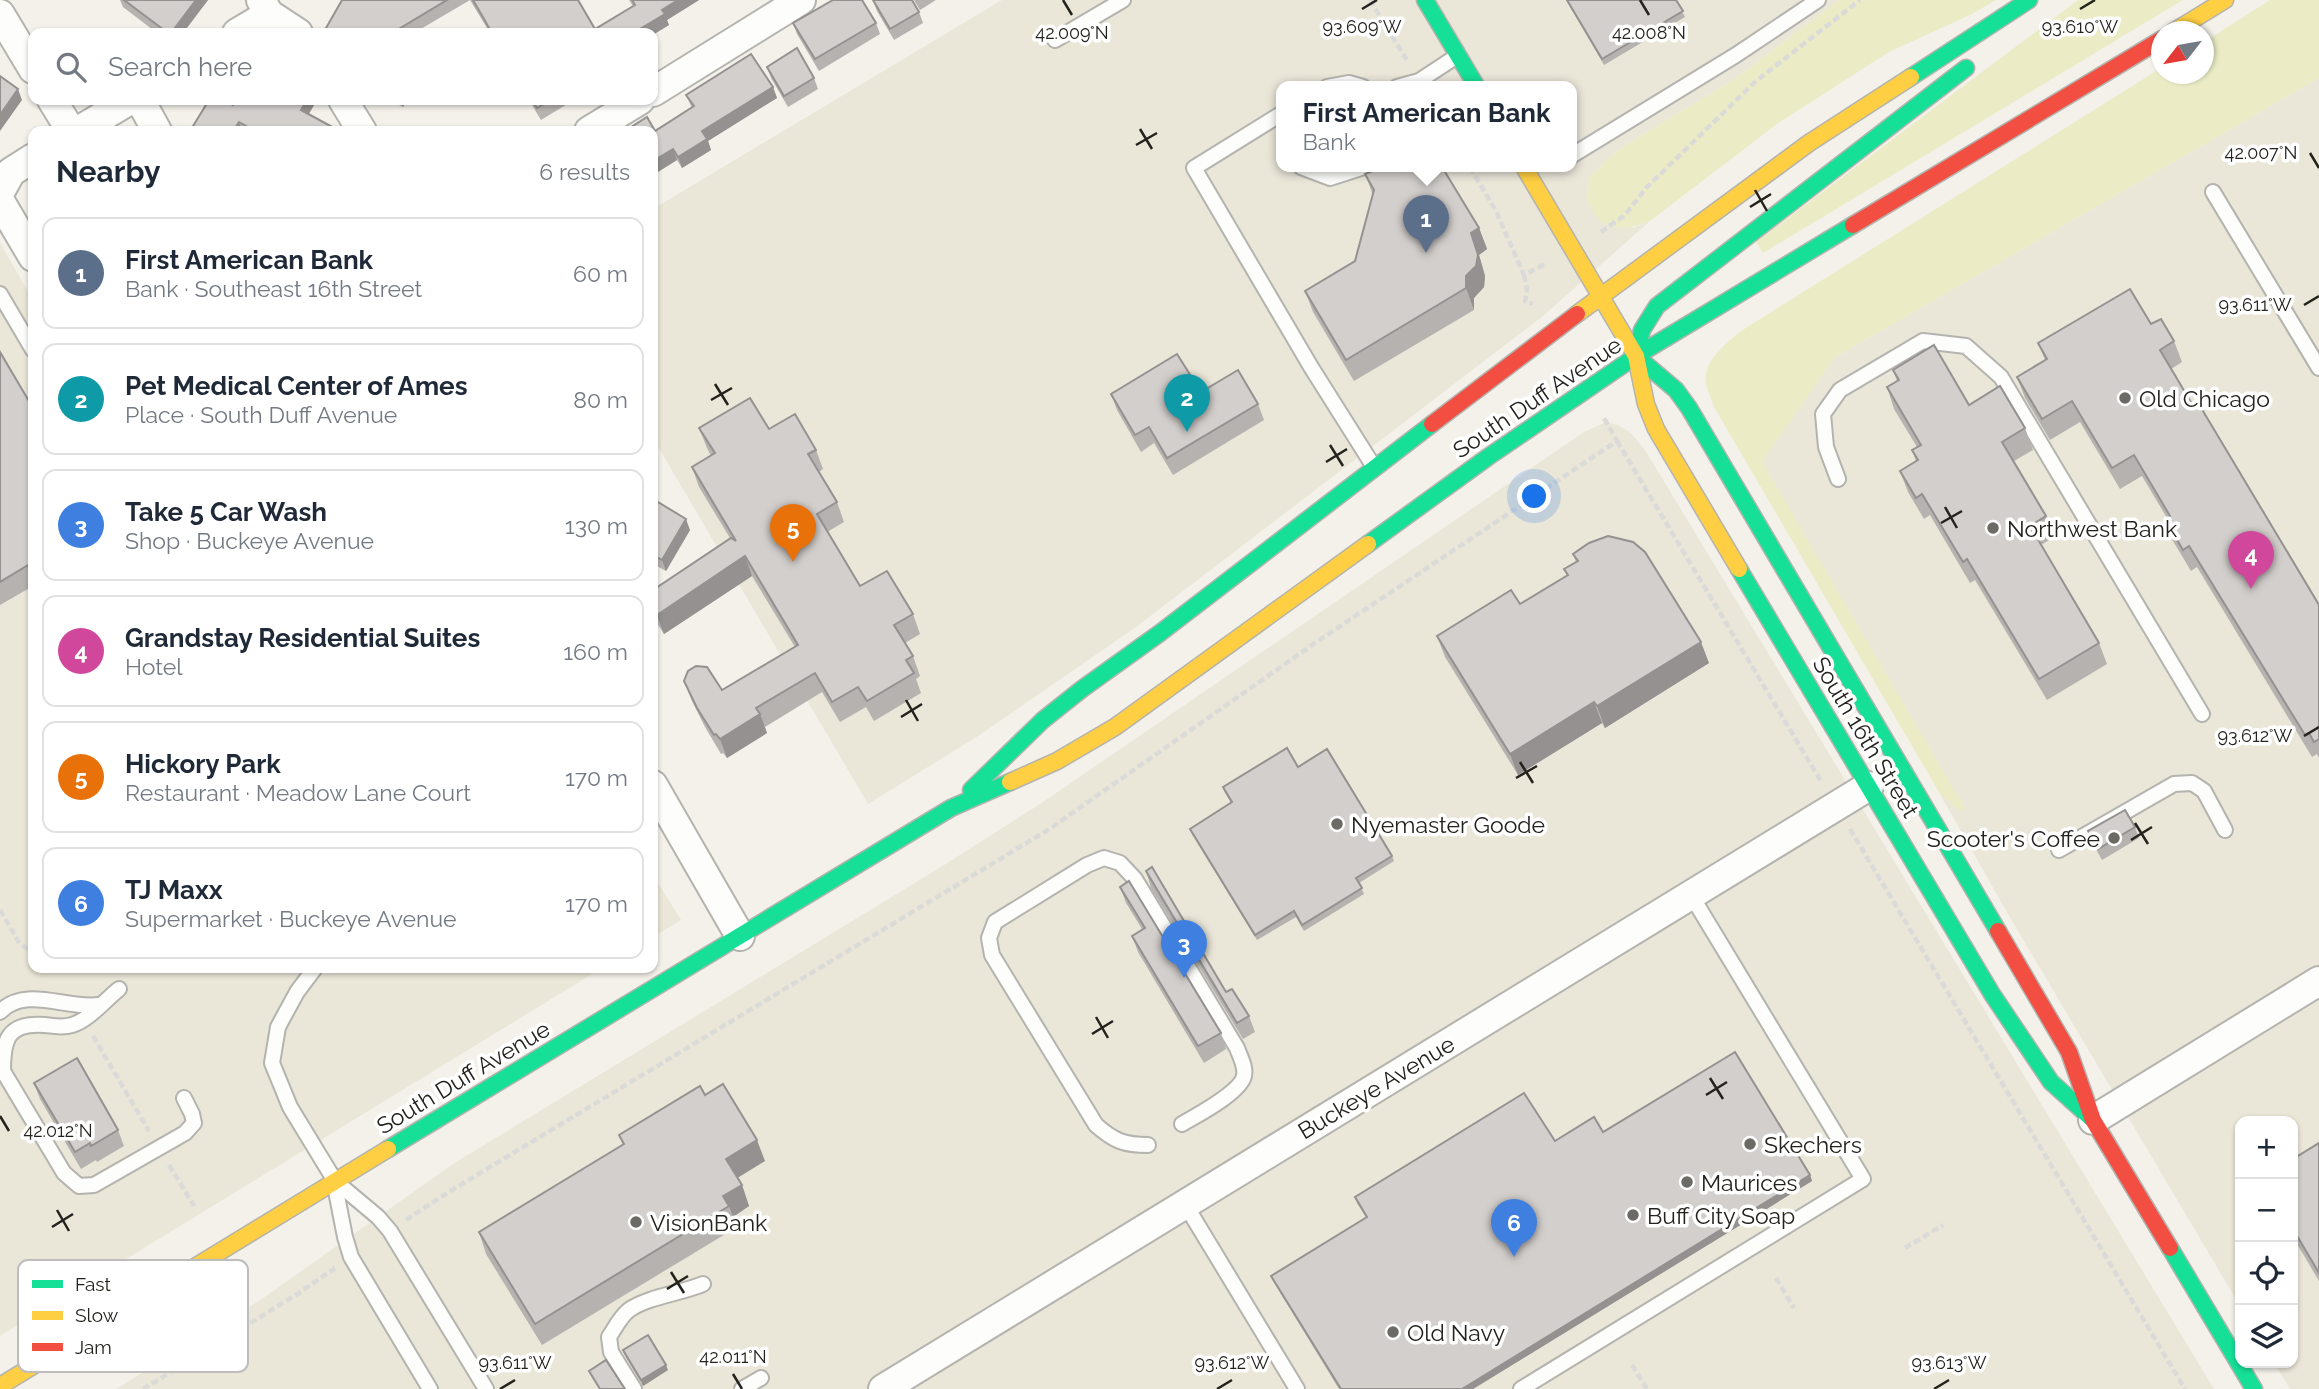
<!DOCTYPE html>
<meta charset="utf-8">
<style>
:root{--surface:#fff;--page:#f6f6f7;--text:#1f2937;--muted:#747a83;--line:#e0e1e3;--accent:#1a73e8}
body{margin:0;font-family:Raleway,sans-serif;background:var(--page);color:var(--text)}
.controls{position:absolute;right:21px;bottom:21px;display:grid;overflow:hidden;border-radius:14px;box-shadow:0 2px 5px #0004}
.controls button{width:63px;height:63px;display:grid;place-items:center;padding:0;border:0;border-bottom:2px solid var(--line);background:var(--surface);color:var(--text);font:35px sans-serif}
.compass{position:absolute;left:2151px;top:21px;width:63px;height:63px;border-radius:50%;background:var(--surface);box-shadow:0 2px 5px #0004;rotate:239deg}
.you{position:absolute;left:1535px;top:497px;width:24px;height:24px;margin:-18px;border:5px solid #fff;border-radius:50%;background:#1a73e8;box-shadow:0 0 0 10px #1a73e833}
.badge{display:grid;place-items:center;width:46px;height:46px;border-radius:50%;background:var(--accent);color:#fff;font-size:23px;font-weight:700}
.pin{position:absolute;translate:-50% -58px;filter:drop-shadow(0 2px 4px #0008)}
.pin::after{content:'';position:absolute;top:37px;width:24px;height:21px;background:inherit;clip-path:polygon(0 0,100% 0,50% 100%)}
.popup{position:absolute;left:1276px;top:81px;width:301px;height:91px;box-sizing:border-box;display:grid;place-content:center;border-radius:14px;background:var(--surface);filter:drop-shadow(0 2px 5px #0005);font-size:23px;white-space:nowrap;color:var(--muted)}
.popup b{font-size:26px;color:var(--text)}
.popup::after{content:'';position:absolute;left:50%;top:100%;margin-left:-14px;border:14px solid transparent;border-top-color:var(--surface)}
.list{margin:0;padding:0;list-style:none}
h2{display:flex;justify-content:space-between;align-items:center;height:91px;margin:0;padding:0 28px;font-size:30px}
h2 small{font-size:23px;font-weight:400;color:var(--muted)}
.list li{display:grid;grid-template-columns:46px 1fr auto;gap:21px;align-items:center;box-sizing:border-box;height:112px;margin:0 14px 14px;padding:0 14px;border:2px solid var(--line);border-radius:14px}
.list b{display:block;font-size:26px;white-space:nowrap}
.list p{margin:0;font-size:23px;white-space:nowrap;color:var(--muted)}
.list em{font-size:23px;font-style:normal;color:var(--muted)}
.icon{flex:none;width:38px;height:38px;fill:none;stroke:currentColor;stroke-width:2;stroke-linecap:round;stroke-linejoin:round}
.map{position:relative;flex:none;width:2319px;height:1389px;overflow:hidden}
.search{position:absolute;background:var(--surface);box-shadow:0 2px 5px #0004;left:28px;top:28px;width:630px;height:77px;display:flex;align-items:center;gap:18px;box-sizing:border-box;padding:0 24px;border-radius:14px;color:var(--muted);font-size:26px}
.panel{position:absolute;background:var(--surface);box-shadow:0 2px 5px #0004;left:28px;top:126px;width:630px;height:847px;border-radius:14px}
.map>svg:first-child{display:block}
</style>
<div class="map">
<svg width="2319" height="1389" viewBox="0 0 2319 1389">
<rect width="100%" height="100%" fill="#f3f1ea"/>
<g fill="#eae6d8" fill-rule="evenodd">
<path d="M1002,0h837l-106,80 -114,69 -29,28 -4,20 47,31 17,-7 -107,95 -407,311 -158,109 -110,68 -215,-366v-229zM1281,87h290v80h-290z"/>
<polygon points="2319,78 2319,1389 2290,1389 2274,1363 2293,1363 2293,1121 2240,1121 2240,1306 2008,914 1940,794 1958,809 1965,809 1761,462 1834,358"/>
<polygon points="0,243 33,300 33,968 602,968 0,1336"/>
<polygon points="1606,422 1618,425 1631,433 1645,450 2214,1389 116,1389 259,1301 453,1164 941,867 1040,804 1584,432"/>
<polygon points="653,875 681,920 653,937"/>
</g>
<g fill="#ebecc6">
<path d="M1839,0h157l-24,14 -83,38 -112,72 -127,97c-15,6 -35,11 -49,0 -6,-5 -11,-17 -15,-24l4,-20 29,-28 114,-69z"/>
<polygon points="2078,0 2183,0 1763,253 1756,242"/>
<path d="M2270,0h49v78l-485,280 -72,104 204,348 -8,-1 -18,-15 -226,-387c-2,-7 -6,-15 -8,-22 -4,-23 19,-41 35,-54l420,-263 1,6h42v-32z"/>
</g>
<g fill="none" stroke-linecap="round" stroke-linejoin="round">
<g stroke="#b4b3ae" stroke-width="18">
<g id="lane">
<polyline points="1055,40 1123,0"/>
<polyline points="1327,87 1349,83 1363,87"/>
<polyline points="1397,87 1419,81 1457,56"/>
<polyline points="1281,114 1194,168 1311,367 1374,467"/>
<polyline points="1571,156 1736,55 1818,0"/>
<polyline points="1301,167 1330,178 1364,167"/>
<polyline points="2213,192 2319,368"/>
<polyline points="0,294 33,350"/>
<polyline points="1838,479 1826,447 1823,414 1840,390 1923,341 1966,346 2001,377 2202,714"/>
<polyline points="2059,850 2174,784 2192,783 2204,791 2225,830"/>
<polyline points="315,968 297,992 278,1027 272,1063 290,1107 335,1181 378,1217 390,1231 486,1389"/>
<path d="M119,989c-14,11 -30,31 -47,36 -9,3 -19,1 -27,0 -37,-3 -42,14 -42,46l61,102 15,13 15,-1 91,-52 9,-10 -2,-9 -8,-16"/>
<path d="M0,1012c25,-27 68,-2 99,-7"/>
<path d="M1148,1145c-24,0 -34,-4 -52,-20l-104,-170 -3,-17 6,-16 92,-57 17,-7 16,5 15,16 102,169c3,9 9,18 7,28 -4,17 -47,39 -62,48"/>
<polyline points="335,1186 345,1237 351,1257 430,1389"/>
<polyline points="1185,1204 1297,1389"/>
<path d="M634,1389l-23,-37 -2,-15c6,-9 11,-20 20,-27 18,-13 53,-17 74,-26"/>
<polyline points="742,1389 761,1378"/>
<polyline points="1521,1389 1863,1179 1691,895"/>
</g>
</g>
<g stroke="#b4b3ae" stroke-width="32">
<g id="street">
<polyline points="261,0 269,14 298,33"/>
<polyline points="0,14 33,69"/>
<polyline points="237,33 269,14"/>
<polyline points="653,92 801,0"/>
<polyline points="52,100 71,131"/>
<polyline points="140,100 157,131"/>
<polyline points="343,100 362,131"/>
<polyline points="78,131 130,100"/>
<polyline points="589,131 640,100"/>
<polyline points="0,192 11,172 33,158"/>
<polyline points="0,201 33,257"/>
<polyline points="653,785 740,936"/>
<polyline points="2093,1120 2319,981"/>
<polyline points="883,1389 1869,786"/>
</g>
</g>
<g stroke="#b4b3ae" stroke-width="19">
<g id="fast">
<polyline points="1425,0 1477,87"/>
<polyline points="1911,77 2029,0"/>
<polyline points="1636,356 1676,390 1689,408 1998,931"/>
<polyline points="1636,356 1642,330 1657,306 1966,68"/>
<polyline points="1368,544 1488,457 1636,356 1853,225"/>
<polyline points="1739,569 1992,994 2051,1082 2091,1118"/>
<polyline points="971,790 1043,720 1082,689 1160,633 1432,424"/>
<polyline points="388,1149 951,808 1010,782"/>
<polyline points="2170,1248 2254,1389"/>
</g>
</g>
<g stroke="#b4b3ae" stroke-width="19">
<g id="slow">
<polyline points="2173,32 2225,0"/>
<polyline points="1524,167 1636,356 1646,404 1656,429 1739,569"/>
<polyline points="1577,314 1809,143 1911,77"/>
<polyline points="1010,782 1057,761 1115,727 1368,544"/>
<polyline points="0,1386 388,1149"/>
</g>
</g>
<g stroke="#b4b3ae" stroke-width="19">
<g id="jam">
<polyline points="1853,225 2162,39"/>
<polyline points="1432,424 1577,314"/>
<polyline points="1998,931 2069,1052 2093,1120 2170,1248"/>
</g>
</g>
<g stroke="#dadad8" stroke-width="4.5" stroke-dasharray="7 3.5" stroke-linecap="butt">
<polyline points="1370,0 1408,62"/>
<polyline points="1470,167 1496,211 1524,275 1545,264"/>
<polyline points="1601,232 1625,215 1646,188 1755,82 1860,0"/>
<polyline points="1524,275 1527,289 1525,301 1533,304"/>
<polyline points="1617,441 1822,783"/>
<polyline points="1850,829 2185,1389"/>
<polyline points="0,910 20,944 33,953"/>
<polyline points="93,1036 149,1131"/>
<polyline points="169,1165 194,1206"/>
<polyline points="406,1220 447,1193 1048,830 1315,643 1617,441 1604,418"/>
<polyline points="1905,1248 1943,1225"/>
<polyline points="1776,1278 1794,1308"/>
<polyline points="1632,1365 1647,1389"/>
<polyline points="143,1389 299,1293 335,1268"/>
</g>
<use href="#lane" stroke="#fdfdfc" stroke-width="14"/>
<use href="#street" stroke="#fdfdfc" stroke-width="28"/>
<use href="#fast" stroke="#16e098" stroke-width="16"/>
<use href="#slow" stroke="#ffcf43" stroke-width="16"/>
<use href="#jam" stroke="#f24e42" stroke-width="16"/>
</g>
<g fill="#b5b2b0">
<polygon points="120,0 208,0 183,33 157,33 123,7"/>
<polygon points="342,0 470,0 414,33 328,33 326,28"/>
<polygon points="470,0 578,0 595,29 633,6 629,0 699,0 667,20 669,25 653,33 490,33"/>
<polygon points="873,0 919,12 923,23 894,40 877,11"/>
<polygon points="914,0 936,0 920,10"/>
<polygon points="1566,0 1676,0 1685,17 1604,65"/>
<polygon points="793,23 876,23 880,34 819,71 797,34"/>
<polygon points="767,67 814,78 818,89 788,107 771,78"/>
<polygon points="773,87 777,98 708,141 711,150 682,168 677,160 653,175 653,131 692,108 686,95"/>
<polygon points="317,100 309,114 336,129 337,131 190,131 233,105"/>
<polygon points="389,100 407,100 403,107"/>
<polygon points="529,100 574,100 541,120"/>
<polygon points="1371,167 1442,167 1479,228 1487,249 1479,255 1485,276 1484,287 1474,298 1474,310 1354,381 1313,312 1305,291 1355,261 1373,195 1365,174 1372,171"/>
<polygon points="2151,324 2174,341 2182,362 2171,369 2192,404 2319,605 2319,758 2317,754 2312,757 2197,567 2191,571 2173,541 2165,519 2167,518 2142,476 2120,489 2080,422 2050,440 2025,398 2017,377 2045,360 2038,343"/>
<polygon points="0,352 33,408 33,586 0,605"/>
<polygon points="1893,370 1969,405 2025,428 2033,450 2014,461 2046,516 2054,537 2041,545 2099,643 2107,664 2047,700 1975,580 1970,583 1930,515 1924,519 1908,492 1900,471 1916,461 1912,450 1917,447 1894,409 1887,387 1897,381"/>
<polygon points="1201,392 1258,404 1264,420 1173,475 1154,443 1141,452 1117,410 1111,394"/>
<polygon points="699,428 769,429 816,450 823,469 819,472 837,502 844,522 827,532 860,586 913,614 920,634 905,643 913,656 920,676 916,679 921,693 874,721 866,707 840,722 822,692 765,727 767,733 727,758 723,753 721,754 705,727 692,701 684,681 722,690 795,647 752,576 664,634 653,617 653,590 730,538 699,487 692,467 711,456 707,448"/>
<polygon points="653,500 690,530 666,571 653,564"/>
<polygon points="1573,554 1709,663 1605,728 1602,723 1518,775 1445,657 1437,636 1520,604 1567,576 1564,569 1576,562"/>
<polygon points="1298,767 1392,856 1394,861 1359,883 1364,894 1304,931 1296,917 1257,940 1192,834 1190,829 1231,803 1225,793 1223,787"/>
<polygon points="2135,827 2139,838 2102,860 2092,842 2088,831"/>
<polygon points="1146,871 1226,992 1249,1016 1255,1032 1243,1039 1151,888"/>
<polygon points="1120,887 1221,1033 1226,1049 1204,1063 1138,952 1132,936 1142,929 1126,903"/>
<polygon points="34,1083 118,1130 124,1146 97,1162 96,1160 81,1169 40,1099"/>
<polygon points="705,1095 765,1161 737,1178 742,1185 749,1206 733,1217 737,1227 542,1345 486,1254 479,1232 623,1145 619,1135"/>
<polygon points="1603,1132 1810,1175 1812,1181 1473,1389 1339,1389 1273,1281 1271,1276 1366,1217 1357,1203 1355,1197 1555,1141"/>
<polygon points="2319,1143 2319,1281 2293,1237 2293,1159"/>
<polygon points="623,1350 668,1370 643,1386 625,1356"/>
</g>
<g fill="#949190">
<polygon points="196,0 208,0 183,33 171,33"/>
<polygon points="678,0 699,0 667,20 669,25 653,35 653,33 633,33 662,10"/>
<polygon points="773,87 777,98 708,141 711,150 682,168 678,157 702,131"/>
<polygon points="18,89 22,100 0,131 0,115"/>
<polygon points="307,100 317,100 305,120 301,110"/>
<polygon points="400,100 407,100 403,107"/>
<polygon points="239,122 242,131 233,131"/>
<polygon points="673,149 677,160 653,175 653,161"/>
<polygon points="1479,228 1487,249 1479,255 1485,276 1484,287 1474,298 1474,310 1466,288 1466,276 1471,233"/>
<polygon points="686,519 690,530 666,571 662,560"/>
<polygon points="745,556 752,576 664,634 657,615"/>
<polygon points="1701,642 1709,663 1605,728 1597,706"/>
<polygon points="1594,702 1602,723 1518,775 1510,754"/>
<polygon points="760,714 767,733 727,758 720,739"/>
<polygon points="757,1140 765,1161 734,1180 726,1159"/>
<polygon points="1810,1175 1812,1181 1473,1389 1462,1389"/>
<polygon points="742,1185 749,1206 733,1217 729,1206 723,1196"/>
<polygon points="666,1365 668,1370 643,1386 641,1380"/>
</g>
<g fill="#d3cfcd" stroke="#949190" stroke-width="2">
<polygon points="124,0 196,0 171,33 168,33"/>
<polygon points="342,0 447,0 392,33 335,33 326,28"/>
<polygon points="473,0 578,0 595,29 635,5 632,0 678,0 662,10 665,14 633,33 492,33"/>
<polygon points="833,0 862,0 876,23 815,59 793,23"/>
<polygon points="873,0 912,0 919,12 890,29"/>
<polygon points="1567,0 1676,0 1683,11 1602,59"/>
<polygon points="797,48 814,78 784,96 767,67"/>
<polygon points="751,54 773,87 702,131 707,139 678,157 673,149 653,161 653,131 625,131 647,117 655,131 694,106 686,95"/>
<polygon points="0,76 18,89 0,115"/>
<polygon points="209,100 225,100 233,105 236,100 307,100 301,110 336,129 335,131 255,131 239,122 233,131 190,131"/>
<polygon points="532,100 551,100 537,108"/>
<polygon points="1373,167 1442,167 1479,228 1471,233 1478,255 1476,266 1466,276 1466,288 1346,360 1305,291 1355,261 1374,190 1365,174 1375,170"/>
<polygon points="2130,289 2151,324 2161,319 2174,341 2160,350 2192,404 2197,401 2319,605 2319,739 2314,742 2309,733 2305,735 2189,546 2183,550 2165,519 2170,516 2134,455 2112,468 2072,401 2042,419 2017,377 2047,359 2038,343"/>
<polygon points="1934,345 1969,405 2000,386 2025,428 2002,442 2046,516 2030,526 2099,643 2039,679 1967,559 1963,562 1922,494 1916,498 1900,471 1918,460 1912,450 1921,445 1887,387 1899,380 1893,370"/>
<polygon points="0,352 33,408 33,562 0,582"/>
<polygon points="1177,354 1201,392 1238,370 1258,404 1167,458 1149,427 1135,435 1111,394"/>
<polygon points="750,398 769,429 795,414 816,450 808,454 837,502 817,514 860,586 887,571 913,614 894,625 913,656 906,660 914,673 867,701 858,687 832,702 815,673 756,708 760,714 720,739 716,734 714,735 697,708 684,681 688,671 696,666 707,667 722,690 798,645 745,556 657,615 653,608 653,590 731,538 736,541 692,467 715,453 699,428"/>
<polygon points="653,499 686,519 662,560 653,555"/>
<polygon points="1608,536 1633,542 1645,552 1701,642 1597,706 1594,702 1510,754 1437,636 1511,590 1520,604 1568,575 1564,569 1578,561 1573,554 1589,543"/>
<polygon points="1287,748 1298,767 1327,749 1392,856 1356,878 1362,888 1302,925 1294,911 1255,935 1190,829 1232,802 1223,787"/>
<polygon points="2125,810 2135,827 2098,849 2088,831"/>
<polygon points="1152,867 1226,992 1232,989 1249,1016 1237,1023 1146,871"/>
<polygon points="1129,881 1221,1033 1198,1046 1132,936 1145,928 1120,887"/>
<polygon points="1735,1052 1810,1175 1462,1389 1341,1389 1271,1276 1367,1217 1355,1197 1524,1093 1555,1141 1594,1117 1603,1132"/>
<polygon points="77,1058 118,1130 91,1146 90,1143 75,1152 34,1083"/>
<polygon points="723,1084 757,1140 726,1159 742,1185 723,1196 729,1206 535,1324 479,1232 624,1144 619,1135 700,1086 705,1095"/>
<polygon points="2319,1143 2319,1273 2293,1229 2293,1159"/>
<polygon points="648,1335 666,1365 641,1380 623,1350"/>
<polygon points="606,1360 625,1389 600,1389 589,1371"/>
</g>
<path fill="none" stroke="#23221d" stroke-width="2.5" d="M1063,0l9,15M1640,0l9,15M1362,9l15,-9M2080,9l15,-9M1140,129l12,20M1136,145l21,-12M2310,153l9,15M1755,190l12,21M1750,207l21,-13M2304,305l15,-9M715,384l13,21M711,400l21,-12M1330,445l13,21M1326,462l21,-13M1945,507l12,21M1941,523l21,-12M906,700l12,21M901,717l21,-13M2304,736l15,-9M1520,762l13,21M1516,778l21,-12M2135,823l13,21M2131,840l21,-13M1096,1017l12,21M1092,1034l21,-13M1710,1078l13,21M1706,1095l21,-13M0,1116l9,15M57,1210l12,21M52,1227l21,-13M671,1272l13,21M667,1289l21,-13M733,1374l9,15M500,1389l15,-9M1217,1389l15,-9M1934,1389l15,-9"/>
<g fill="#6c6a65" stroke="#fff" stroke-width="2.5">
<circle cx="2125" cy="398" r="7"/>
<circle cx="1993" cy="528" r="7"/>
<circle cx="1337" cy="824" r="7"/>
<circle cx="2114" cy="838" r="7"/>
<circle cx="1750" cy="1144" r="7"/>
<circle cx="1687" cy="1182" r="7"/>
<circle cx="1633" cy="1215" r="7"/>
<circle cx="636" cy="1222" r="7"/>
<circle cx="1393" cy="1332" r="7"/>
</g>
<g text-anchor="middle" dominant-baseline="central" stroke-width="7" stroke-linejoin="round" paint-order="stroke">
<g font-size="23" fill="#23221d" stroke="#fff">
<text transform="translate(1537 397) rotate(-34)">South Duff Avenue</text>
<text transform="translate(1866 737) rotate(59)">South 16th Street</text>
<text transform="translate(463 1077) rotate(-31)">South Duff Avenue</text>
<text transform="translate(1376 1087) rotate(-31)">Buckeye Avenue</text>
</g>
<g font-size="23" fill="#23221d" stroke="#fff" text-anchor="start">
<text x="2139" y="398">Old Chicago</text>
<text x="2007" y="528">Northwest Bank</text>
<text x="1351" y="824">Nyemaster Goode</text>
<text x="2100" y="838" text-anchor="end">Scooter's Coffee</text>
<text x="1764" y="1144">Skechers</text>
<text x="1701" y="1182">Maurices</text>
<text x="1647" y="1215">Buff City Soap</text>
<text x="650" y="1222">VisionBank</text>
<text x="1407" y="1332">Old Navy</text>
</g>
</g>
<rect x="18" y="1260" width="230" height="112" rx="10" fill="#fff" stroke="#bdbdbb" stroke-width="2"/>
<rect x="32" y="1280" width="31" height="8" fill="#16e098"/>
<rect x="32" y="1311" width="31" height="9" fill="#ffcf43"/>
<rect x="32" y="1343" width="31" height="8" fill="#f24e42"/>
<g font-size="19" fill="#23221d">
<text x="75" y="1291">Fast</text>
<text x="75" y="1322">Slow</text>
<text x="75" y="1354">Jam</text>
</g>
<g font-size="18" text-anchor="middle" fill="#23221d" stroke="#fff" stroke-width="7" stroke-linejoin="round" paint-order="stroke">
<text x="1362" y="33">93.609°W</text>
<text x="2080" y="33">93.610°W</text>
<text x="1072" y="39">42.009°N</text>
<text x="1649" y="39">42.008°N</text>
<text x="2261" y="159">42.007°N</text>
<text x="2255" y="311">93.611°W</text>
<text x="2255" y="742">93.612°W</text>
<text x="58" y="1137">42.012°N</text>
<text x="733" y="1363">42.011°N</text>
<text x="515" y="1369">93.611°W</text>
<text x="1232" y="1369">93.612°W</text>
<text x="1949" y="1369">93.613°W</text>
</g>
</svg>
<div class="controls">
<button>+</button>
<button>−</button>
<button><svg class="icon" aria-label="locate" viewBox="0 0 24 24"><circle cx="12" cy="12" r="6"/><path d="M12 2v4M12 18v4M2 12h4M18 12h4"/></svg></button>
<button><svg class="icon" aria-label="layers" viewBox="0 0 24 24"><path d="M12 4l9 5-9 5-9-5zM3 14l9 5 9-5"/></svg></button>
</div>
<svg class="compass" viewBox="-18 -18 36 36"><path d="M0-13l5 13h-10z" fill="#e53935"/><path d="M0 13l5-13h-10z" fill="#747a83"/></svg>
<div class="you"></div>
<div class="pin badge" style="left:1426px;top:253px;background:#5c6f8a">1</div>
<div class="popup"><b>First American Bank</b>Bank</div>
<div class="pin badge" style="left:1187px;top:432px;background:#0f9aa8">2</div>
<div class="pin badge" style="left:1184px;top:978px;background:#3f7fe0">3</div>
<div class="pin badge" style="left:2251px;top:589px;background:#d1479c">4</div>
<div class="pin badge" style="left:793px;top:562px;background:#e8710a">5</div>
<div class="pin badge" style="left:1514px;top:1257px;background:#3f7fe0">6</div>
<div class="search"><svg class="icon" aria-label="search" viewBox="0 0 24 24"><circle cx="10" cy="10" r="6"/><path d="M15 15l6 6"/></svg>Search here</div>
<section class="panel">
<h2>Nearby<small>6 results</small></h2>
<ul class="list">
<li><span class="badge" style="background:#5c6f8a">1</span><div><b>First American Bank</b><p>Bank · Southeast 16th Street</p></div><em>60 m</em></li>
<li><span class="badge" style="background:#0f9aa8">2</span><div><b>Pet Medical Center of Ames</b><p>Place · South Duff Avenue</p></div><em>80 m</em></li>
<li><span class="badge" style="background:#3f7fe0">3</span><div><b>Take 5 Car Wash</b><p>Shop · Buckeye Avenue</p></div><em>130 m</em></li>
<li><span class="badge" style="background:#d1479c">4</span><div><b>Grandstay Residential Suites</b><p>Hotel</p></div><em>160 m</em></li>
<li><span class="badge" style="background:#e8710a">5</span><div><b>Hickory Park</b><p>Restaurant · Meadow Lane Court</p></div><em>170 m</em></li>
<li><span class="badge" style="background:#3f7fe0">6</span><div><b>TJ Maxx</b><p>Supermarket · Buckeye Avenue</p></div><em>170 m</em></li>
</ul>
</section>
</div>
